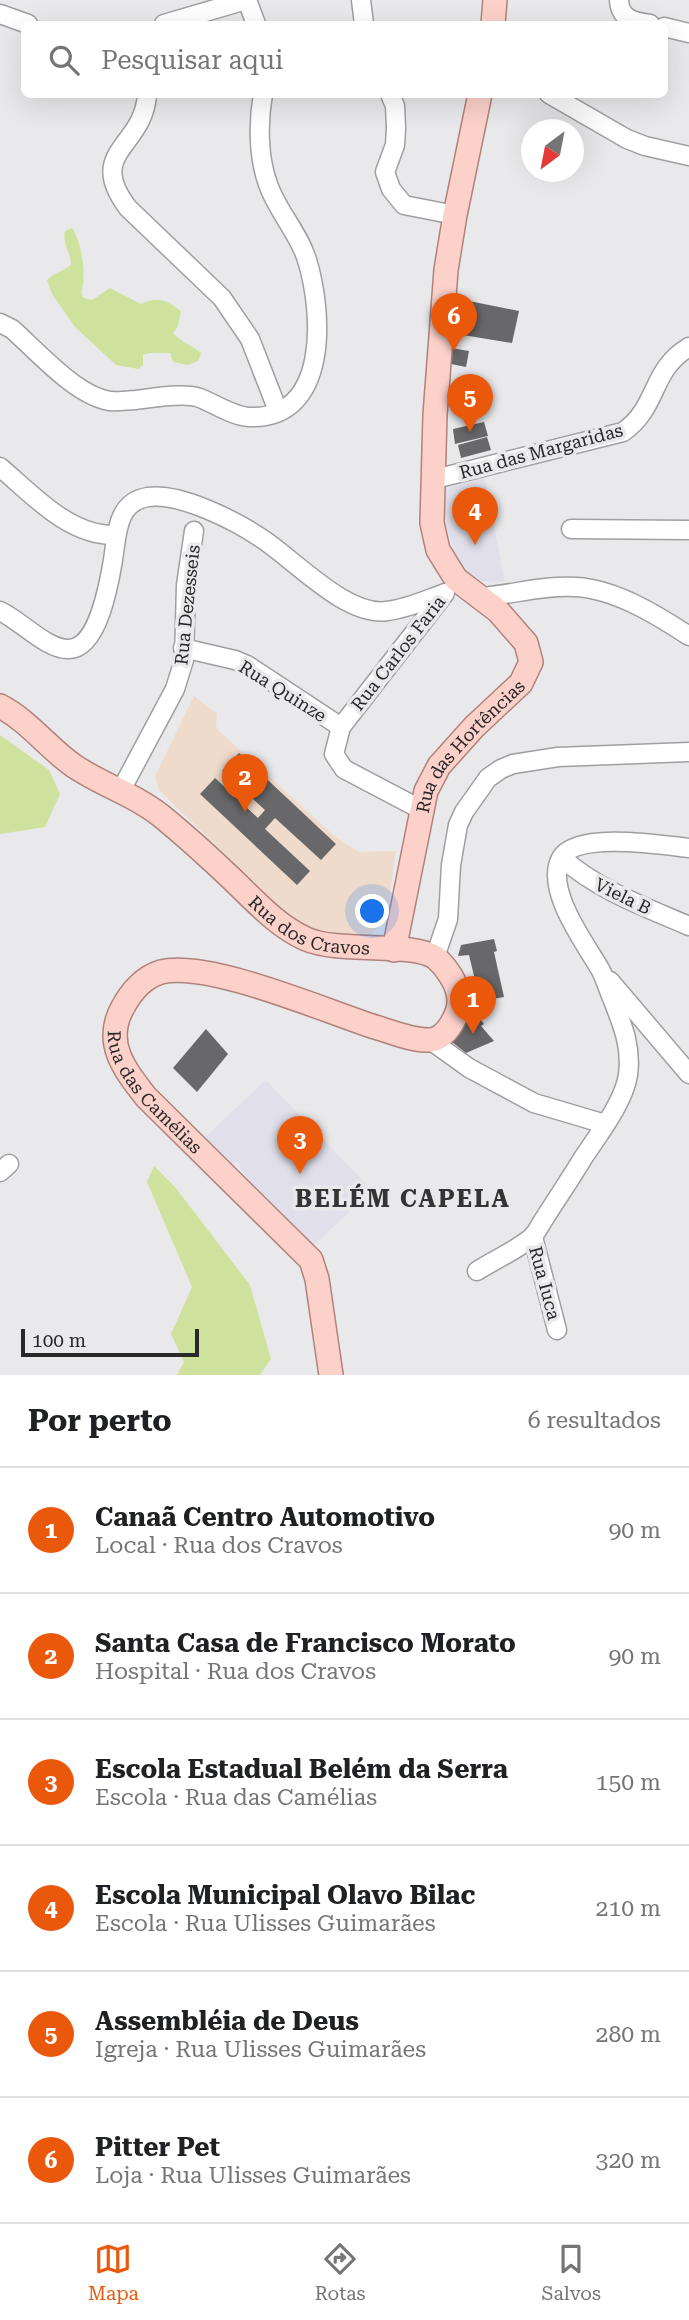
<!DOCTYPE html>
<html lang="pt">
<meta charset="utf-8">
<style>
:root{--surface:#fff;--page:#f6f6f6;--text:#202124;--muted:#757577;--line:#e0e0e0;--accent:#ea580c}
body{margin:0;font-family:"Roboto Serif",serif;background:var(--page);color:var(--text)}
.compass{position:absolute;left:521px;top:119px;width:63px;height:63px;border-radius:50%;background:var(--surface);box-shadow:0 7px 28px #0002;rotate:212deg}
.scale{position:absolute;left:21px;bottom:18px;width:178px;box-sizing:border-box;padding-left:7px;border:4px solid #282829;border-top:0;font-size:19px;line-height:24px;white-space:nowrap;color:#282829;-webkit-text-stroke:5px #e9e9eb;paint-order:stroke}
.you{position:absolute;left:373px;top:912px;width:24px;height:24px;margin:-18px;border:5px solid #fff;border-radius:50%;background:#1a73e8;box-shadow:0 0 0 10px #1a73e833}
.badge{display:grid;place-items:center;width:46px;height:46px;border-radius:50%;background:var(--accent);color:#fff;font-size:23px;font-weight:700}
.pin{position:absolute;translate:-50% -58px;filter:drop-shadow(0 2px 4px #0008)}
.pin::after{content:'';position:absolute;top:37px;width:24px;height:21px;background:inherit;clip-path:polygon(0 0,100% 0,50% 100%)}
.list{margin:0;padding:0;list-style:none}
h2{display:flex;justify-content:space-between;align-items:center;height:91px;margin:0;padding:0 28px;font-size:30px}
h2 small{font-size:23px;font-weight:400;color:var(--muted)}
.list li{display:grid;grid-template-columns:46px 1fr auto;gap:21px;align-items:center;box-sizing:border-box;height:126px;padding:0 28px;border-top:2px solid var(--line)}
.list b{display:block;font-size:26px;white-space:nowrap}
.list p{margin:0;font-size:23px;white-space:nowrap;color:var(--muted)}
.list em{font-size:23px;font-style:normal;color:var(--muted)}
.icon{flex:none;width:38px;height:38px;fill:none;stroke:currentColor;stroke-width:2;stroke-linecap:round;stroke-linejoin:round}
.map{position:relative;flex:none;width:689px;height:1375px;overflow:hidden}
.search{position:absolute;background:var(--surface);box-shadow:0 7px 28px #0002;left:21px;right:21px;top:21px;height:77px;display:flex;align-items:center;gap:18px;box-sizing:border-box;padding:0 24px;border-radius:10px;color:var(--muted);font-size:26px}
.sheet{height:847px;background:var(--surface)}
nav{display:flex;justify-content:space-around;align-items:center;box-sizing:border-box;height:98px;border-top:2px solid var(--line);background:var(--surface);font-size:19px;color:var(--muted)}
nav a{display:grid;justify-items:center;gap:4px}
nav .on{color:var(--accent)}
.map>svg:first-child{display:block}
</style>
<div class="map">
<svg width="689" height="1375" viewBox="0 0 689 1375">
<rect width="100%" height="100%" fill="#e9e9eb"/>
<g fill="#e1e0ea">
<polygon points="484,477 505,582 479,581 466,575 458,564 446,526 445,489"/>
<polygon points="266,1080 372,1190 310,1249 298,1229 250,1185 238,1162 231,1163 205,1137"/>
</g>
<polygon fill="#efdbcc" points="194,696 217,714 216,728 333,835 359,852 396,851 386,920 369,936 333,938 304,931 159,790 155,776"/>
<g fill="#cfe29d">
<path d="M72,228c10,14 15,49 9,65l3,5 8,2 18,-12 31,16c18,-8 25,-4 40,7l-3,15 -5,7c8,9 18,12 28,20l-3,8 -10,4 -15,-3 -3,-9h-20l-7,2v10l-4,4 -23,-4 -41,-38 -23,-33 -5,-14c6,-7 15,-8 24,-15 0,-13 -9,-21 -6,-34z"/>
<polygon points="0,735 49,770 60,794 45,827 0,834"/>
<polygon points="154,1166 175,1187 250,1285 271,1359 260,1375 177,1375 184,1362 171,1334 192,1287 147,1182"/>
</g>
<g fill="#686769">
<polygon points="469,301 519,311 512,343 463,335"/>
<polygon points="451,348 469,351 466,367 451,364"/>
<polygon points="484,422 488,436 455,444 453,429"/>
<polygon points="487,437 491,450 461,458 458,445"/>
<polygon points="239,753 336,844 321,860 275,818 265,829 310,871 297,885 200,794 215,778 258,818 265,810 222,771"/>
<polygon points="494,939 497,951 494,952 504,997 480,1001 469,955 458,956 461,945"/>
<polygon points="475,1012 484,1024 481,1026 494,1041 466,1053 452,1042"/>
<polygon points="206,1029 228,1054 197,1092 173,1068"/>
</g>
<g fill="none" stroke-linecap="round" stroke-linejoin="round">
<g stroke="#9f9fa1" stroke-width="21">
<g id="minor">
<polyline points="247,0 256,24"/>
<polyline points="361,0 364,24"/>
<path d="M619,0c1,19 15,22 31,24"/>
<polyline points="0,14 28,24"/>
<polyline points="164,24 246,0"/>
<polyline points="664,27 689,33"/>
<path d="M147,94c-3,54 -62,57 -19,114l94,90 28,41 28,72"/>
<polyline points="390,94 395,106 396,128 395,145 385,172 391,189 404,205 455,215"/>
<polyline points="549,94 627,139 645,146 689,156"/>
<path d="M0,323l12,6c25,22 64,67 98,72 8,1 18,-1 26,-1 17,-2 48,-8 64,-2 15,6 33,18 49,19 81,3 74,-105 58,-157 -8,-27 -30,-49 -39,-76 -10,-27 -10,-62 -5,-90"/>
<path d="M0,467c33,28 69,69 115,68"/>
<path d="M435,479l188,-47c36,-25 27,-62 66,-85"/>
<polyline points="571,529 689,530"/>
<path d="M482,599l8,-3c28,-3 58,-11 86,-9 39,2 81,28 113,49"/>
<path d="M0,611c20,9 47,39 69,38 29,-1 40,-65 44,-89 4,-25 3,-58 35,-63 33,-4 86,23 113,41 34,22 85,79 126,73 19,-2 39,-11 56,-17"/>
<polyline points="183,648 235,660 247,665 341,727"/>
<polyline points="120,792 175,689 184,660 186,585 194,531"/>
<polyline points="420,809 344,769 334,754 341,727 445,593"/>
<path d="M562,858c36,32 83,49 127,68"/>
<polyline points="435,957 448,919 451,865 458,825 464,812 488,778 501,769 513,764 558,757 689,752"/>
<polyline points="610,981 689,1074"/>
<polyline points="430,1040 469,1068 534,1103 605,1124"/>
<polyline points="0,1172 9,1164"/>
<polyline points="533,1237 557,1330"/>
<path d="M477,1271c17,-11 38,-20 54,-33 6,-5 10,-15 15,-22 12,-19 25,-38 37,-58 15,-23 41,-56 45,-83 4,-29 -6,-51 -16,-77 -4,-9 -7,-20 -12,-29 -15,-26 -56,-80 -39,-111 16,-27 101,-13 128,-10"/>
</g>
</g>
<g stroke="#b0827b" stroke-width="26">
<g id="major">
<polyline points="493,24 495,0"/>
<path id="s1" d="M0,706c29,15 48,42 74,60 30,20 64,30 91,53 23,19 46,40 67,60 23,22 45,47 74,60 35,15 107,2 130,19 11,10 22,26 23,41 1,14 -12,39 -28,41 -18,1 -39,-8 -56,-13 -50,-16 -167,-67 -214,-55 -17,5 -30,20 -38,35 -20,35 1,62 23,90l165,163 6,19 14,96"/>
<path id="s2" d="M394,950l32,-159 13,-25 35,-39 47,-44 10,-21 -5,-19 -28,-32 -42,-32 -18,-29 -6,-27 3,-108 11,-145 9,-55 25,-121"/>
</g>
</g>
<use href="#minor" stroke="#fff" stroke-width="18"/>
<use href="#major" stroke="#fcd1ca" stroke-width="23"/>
</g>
<g text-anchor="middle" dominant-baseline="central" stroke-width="7" stroke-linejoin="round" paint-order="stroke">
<g font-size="18" fill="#282829" stroke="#e9e9eb">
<text transform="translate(541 451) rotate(-15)">Rua das Margaridas</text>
<text transform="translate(187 605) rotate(-84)">Rua Dezesseis</text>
<text transform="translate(398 653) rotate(-52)">Rua Carlos Faria</text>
<text transform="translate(283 691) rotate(32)">Rua Quinze</text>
<text stroke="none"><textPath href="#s2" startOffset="224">Rua das Hortências</textPath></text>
<text transform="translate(623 896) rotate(26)">Viela B</text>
<text stroke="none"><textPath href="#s1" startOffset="385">Rua dos Cravos</textPath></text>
<text stroke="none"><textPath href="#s1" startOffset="1054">Rua das Camélias</textPath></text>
<text transform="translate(545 1283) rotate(75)">Rua Iuca</text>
</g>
<g font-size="24" font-weight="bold" letter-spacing="2" fill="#343435" stroke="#e9e9eb">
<text x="403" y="1199">BELÉM CAPELA</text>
</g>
</g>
</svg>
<svg class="compass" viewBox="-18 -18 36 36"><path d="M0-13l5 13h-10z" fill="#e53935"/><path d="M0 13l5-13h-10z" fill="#757577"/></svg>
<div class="scale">100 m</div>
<div class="you"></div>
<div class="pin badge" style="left:473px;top:1034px">1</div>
<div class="pin badge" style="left:245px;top:812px">2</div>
<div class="pin badge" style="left:300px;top:1174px">3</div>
<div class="pin badge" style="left:475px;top:545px">4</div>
<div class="pin badge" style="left:470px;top:432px">5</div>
<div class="pin badge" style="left:454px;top:351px">6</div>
<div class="search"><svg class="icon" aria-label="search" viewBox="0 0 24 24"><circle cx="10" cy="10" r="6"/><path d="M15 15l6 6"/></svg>Pesquisar aqui</div>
</div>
<section class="sheet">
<h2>Por perto<small>6 resultados</small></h2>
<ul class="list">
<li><span class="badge">1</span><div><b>Canaã Centro Automotivo</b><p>Local · Rua dos Cravos</p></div><em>90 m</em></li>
<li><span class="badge">2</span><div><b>Santa Casa de Francisco Morato</b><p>Hospital · Rua dos Cravos</p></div><em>90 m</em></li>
<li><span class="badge">3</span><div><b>Escola Estadual Belém da Serra</b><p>Escola · Rua das Camélias</p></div><em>150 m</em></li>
<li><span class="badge">4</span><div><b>Escola Municipal Olavo Bilac</b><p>Escola · Rua Ulisses Guimarães</p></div><em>210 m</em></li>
<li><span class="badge">5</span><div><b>Assembléia de Deus</b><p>Igreja · Rua Ulisses Guimarães</p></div><em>280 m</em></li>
<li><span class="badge">6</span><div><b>Pitter Pet</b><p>Loja · Rua Ulisses Guimarães</p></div><em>320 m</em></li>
</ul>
</section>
<nav>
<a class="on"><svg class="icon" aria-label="map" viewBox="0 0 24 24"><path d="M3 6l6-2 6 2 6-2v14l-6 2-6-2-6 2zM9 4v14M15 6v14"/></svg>Mapa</a>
<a><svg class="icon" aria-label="directions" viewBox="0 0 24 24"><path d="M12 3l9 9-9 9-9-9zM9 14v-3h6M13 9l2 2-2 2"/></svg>Rotas</a>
<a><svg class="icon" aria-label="saved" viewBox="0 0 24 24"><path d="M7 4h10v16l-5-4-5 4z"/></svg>Salvos</a>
</nav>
